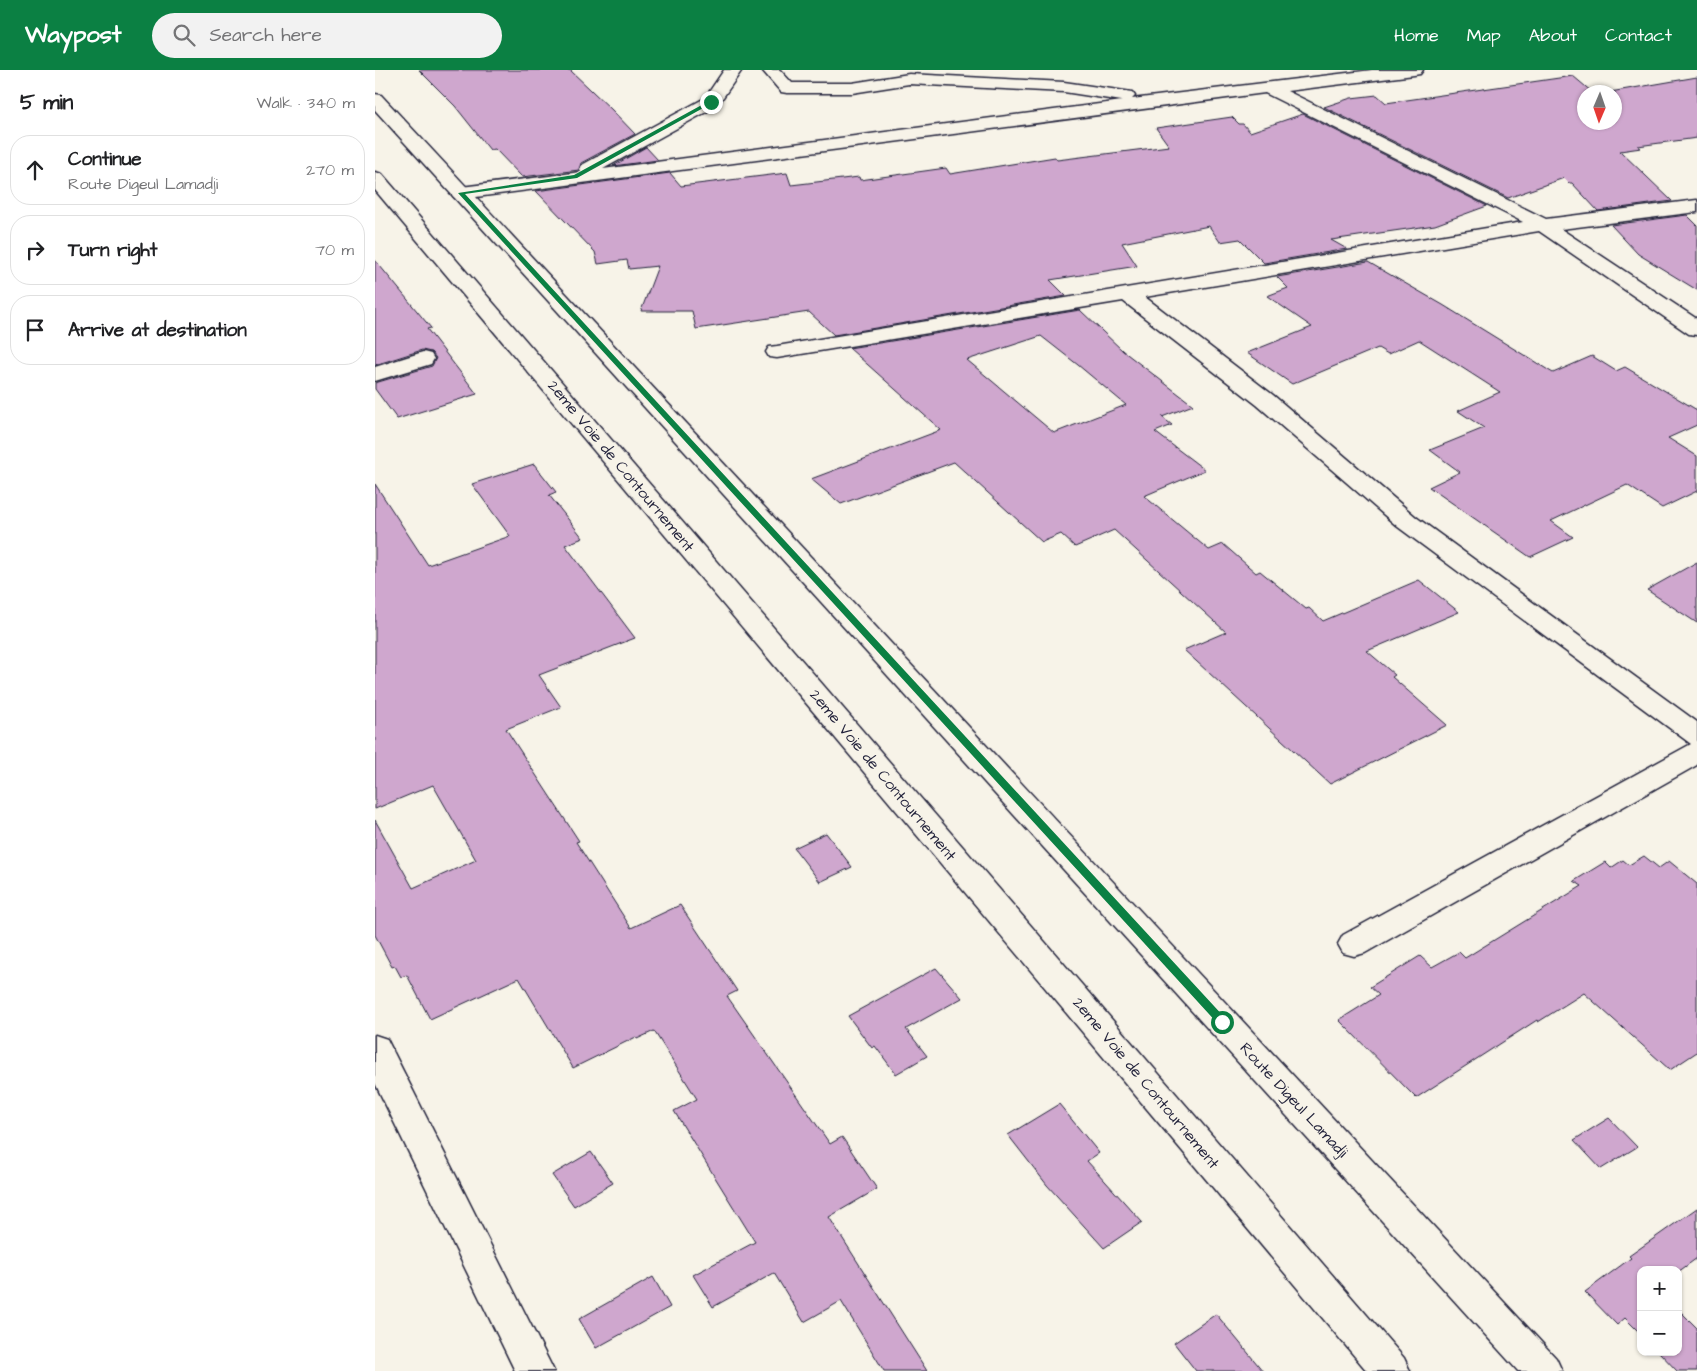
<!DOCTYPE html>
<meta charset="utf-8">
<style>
:root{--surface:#fff;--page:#f2f2f2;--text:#202124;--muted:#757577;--line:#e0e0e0;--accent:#0b8043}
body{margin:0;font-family:"Architects Daughter",sans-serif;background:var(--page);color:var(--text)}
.controls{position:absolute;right:15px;bottom:15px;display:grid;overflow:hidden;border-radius:10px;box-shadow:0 1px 4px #0004}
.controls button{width:45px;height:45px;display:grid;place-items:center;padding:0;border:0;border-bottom:1px solid var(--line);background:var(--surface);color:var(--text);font:25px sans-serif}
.compass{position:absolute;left:1202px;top:15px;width:45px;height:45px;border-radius:50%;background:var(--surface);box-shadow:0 1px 4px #0004;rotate:182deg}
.stop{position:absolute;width:15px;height:15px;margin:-11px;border:4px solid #0b8043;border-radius:50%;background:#fff}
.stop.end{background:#0b8043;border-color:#fff;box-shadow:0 1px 5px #0008}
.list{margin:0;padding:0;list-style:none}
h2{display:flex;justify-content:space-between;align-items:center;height:65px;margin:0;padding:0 20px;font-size:21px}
h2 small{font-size:16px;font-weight:400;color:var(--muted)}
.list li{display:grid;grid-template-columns:32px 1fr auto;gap:15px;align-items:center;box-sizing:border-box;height:70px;margin:0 10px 10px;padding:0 10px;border:1px solid var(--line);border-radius:20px}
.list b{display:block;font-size:19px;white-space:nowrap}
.list p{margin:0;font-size:16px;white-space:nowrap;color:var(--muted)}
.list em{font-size:16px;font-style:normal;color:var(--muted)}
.icon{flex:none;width:28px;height:28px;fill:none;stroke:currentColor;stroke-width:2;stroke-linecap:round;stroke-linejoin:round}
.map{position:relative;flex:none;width:1322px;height:1301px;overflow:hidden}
header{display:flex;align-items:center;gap:30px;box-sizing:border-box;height:70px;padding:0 25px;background:var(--accent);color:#fff}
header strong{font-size:24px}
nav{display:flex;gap:28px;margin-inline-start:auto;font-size:18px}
.search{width:350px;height:45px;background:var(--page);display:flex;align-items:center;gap:12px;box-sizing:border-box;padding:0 18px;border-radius:28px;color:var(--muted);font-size:19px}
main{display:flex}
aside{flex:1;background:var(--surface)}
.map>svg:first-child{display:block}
</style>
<header>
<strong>Waypost</strong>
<div class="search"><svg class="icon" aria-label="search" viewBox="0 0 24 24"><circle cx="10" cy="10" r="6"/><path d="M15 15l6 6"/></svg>Search here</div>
<nav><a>Home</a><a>Map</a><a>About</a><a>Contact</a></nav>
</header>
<main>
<aside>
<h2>5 min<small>Walk · 340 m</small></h2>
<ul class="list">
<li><svg class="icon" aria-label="ahead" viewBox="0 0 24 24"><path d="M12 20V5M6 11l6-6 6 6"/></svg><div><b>Continue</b><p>Route Digeul Lamadji</p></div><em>270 m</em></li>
<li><svg class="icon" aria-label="right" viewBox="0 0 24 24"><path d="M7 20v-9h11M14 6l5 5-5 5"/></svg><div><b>Turn right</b></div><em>70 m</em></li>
<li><svg class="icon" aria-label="arrive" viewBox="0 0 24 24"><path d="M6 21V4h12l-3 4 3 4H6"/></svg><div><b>Arrive at destination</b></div></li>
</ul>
</aside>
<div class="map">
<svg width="1322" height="1301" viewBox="0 0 1322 1301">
<rect width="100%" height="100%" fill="#f7f3e8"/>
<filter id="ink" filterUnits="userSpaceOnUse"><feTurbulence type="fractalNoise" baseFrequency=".02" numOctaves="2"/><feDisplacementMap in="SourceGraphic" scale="10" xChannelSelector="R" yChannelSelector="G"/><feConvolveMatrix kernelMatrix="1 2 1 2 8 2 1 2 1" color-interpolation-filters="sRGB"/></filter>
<g filter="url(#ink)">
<g fill="#cfa7ce" stroke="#22223b" fill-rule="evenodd">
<polygon points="44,0 195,0 237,40 260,64 206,93 204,100 147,107 120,79 115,80 80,36"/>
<polygon points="1198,6 1217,22 1210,22 1210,52 1240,52 1240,22 1235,22 1322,7 1322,68 1263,76 1266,78 1245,81 1297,131 1223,141 1197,113 1194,113 1189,108 1133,128 949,37 976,28 1002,25 1011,33"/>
<polygon points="928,44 1112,136 1060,155 956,170 972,179 889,193 865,169 845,172 834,156 747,173 762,196 675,210 691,226 459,265 434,242 321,259 317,241 266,241 283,196 254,199 252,190 223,194 220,182 161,121 295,103 306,116 412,103 416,115 484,107 485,110 571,98 575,104 680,87 682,90 794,76 781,58 857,47 864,54 868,54 875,62"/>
<polygon points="271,77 283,90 238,96"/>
<polygon points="1312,145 1322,155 1322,220 1263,184 1236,155"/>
<polygon points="0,190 56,258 52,259 102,324 22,349 0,319 0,313 57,296 61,288 56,282 47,280 0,295"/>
<polygon points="993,192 1068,235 1178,303 1217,286 1241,301 1250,297 1322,340 1322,355 1293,368 1322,386 1322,421 1287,438 1252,415 1176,451 1198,467 1155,487 1054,417 1085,402 1055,380 1109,358 1083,341 1125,322 1044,270 1013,284 1003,278 917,314 872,283 937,257 892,226 913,218 902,207"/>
<path d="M705,240l43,41 70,54 -31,12 10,8 -17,7 50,38 -61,26 65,54 14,-6 33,29 4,-2 46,38 3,-1 14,13 96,-41 40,32 -92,39 28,24 -3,2 55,48 -117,59 -146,-134 42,-18 -112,-102 -39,17 -14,-13 -19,8 -88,-80 -113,42 -30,-25 130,-49 -92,-82zM666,266l37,29 48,40 -72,28 -87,-73z"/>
<polygon points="159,394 181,422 174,425 208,468 190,475 260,568 164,605 186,637 131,659 204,771 201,772 256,858 305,835 362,921 352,926 455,1074 467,1067 502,1119 454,1147 552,1301 509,1301 466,1231 429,1252 399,1203 338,1237 318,1205 380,1172 299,1041 322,1029 279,961 262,969 261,967 198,998 144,908 55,949 32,905 26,907 20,896 17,897 0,865 0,750 38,818 101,790 58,715 0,739 0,414 53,495 135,466 97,414"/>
<polygon points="1322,492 1322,553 1272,520"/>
<polygon points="451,763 477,797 445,812 419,778"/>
<polygon points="1269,786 1284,798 1294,791 1322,814 1322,982 1295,1000 1209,923 1163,952 1162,950 1041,1028 964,950 1004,925 995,917 1045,886 1057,897 1084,882 1090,888 1207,816 1199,811 1230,792 1236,798 1248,790 1254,795"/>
<polygon points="561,898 587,928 531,959 552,986 521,1004 500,976 497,978 473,946"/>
<polygon points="684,1034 724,1083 712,1091 767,1152 729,1178 672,1115 633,1065"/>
<polygon points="1234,1048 1262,1077 1226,1099 1199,1070"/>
<polygon points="216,1082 238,1113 199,1136 177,1105"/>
<polygon points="1322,1138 1322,1188 1303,1202 1303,1200 1266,1200 1266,1264 1250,1248 1242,1255 1210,1222 1256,1188 1254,1186"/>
<polygon points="278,1207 295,1237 221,1278 204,1249"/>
<polygon points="1303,1239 1322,1258 1322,1301 1302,1301 1284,1282 1303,1282"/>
<polygon points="841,1244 888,1301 821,1301 799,1273"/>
</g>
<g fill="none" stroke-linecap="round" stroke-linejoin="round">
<g stroke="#22223b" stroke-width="3">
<g id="minor">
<polygon points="349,0 367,0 342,36 228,99 747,31 689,22 534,14 477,23 412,23 406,22 387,0 405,0 417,13 477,13 534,4 689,12 757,22 760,26 757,29 997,0 1048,0 1045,4 1039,5 912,21 1171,149 1322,130 1322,142 1186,159 1322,249 1322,265 1314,264 1164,161 770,227 898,325 1041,447 1322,652 1322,695 990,883 979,886 968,883 963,874 968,865 1316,674 1023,457 882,335 748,231 402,288 394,287 391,282 394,277 402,276 1148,152 890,23 86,129 79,127 76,123 79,119 86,117 206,102 205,99 207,95 330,28"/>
<polygon points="48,282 56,284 59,289 56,294 0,311 0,297"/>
<polygon points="0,965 12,969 179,1301 140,1301 0,1013"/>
</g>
</g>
<g stroke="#22223b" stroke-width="3">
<g id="secondary">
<polygon points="0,24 6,25 1181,1288 1187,1301 1143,1301 0,40"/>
<polygon points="0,102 7,104 1029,1288 1035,1301 992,1301 0,120"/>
</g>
</g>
<use href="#minor" fill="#f7f3e8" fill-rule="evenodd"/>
<use href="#secondary" fill="#f7f3e8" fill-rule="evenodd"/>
</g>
</g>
<polygon fill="#0b8043" points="334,31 339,32 202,108 90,124 851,949 851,955 844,955 83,123 199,105"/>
<g text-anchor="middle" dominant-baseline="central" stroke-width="5" stroke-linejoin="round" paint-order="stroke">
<g font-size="16" fill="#22223b" stroke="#f7f3e8">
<text transform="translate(246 396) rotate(50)">2eme Voie de Contournement</text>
<text transform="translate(508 705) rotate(50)">2eme Voie de Contournement</text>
<text transform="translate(771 1013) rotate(50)">2eme Voie de Contournement</text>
<text transform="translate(919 1030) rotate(47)">Route Digeul Lamadji</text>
</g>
</g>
</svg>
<div class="controls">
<button>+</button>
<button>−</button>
</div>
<svg class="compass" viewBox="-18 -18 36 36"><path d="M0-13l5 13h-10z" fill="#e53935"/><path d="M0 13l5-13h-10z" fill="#757577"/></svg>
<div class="stop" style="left:847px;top:952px"></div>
<div class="stop end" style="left:336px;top:32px"></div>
</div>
</main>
